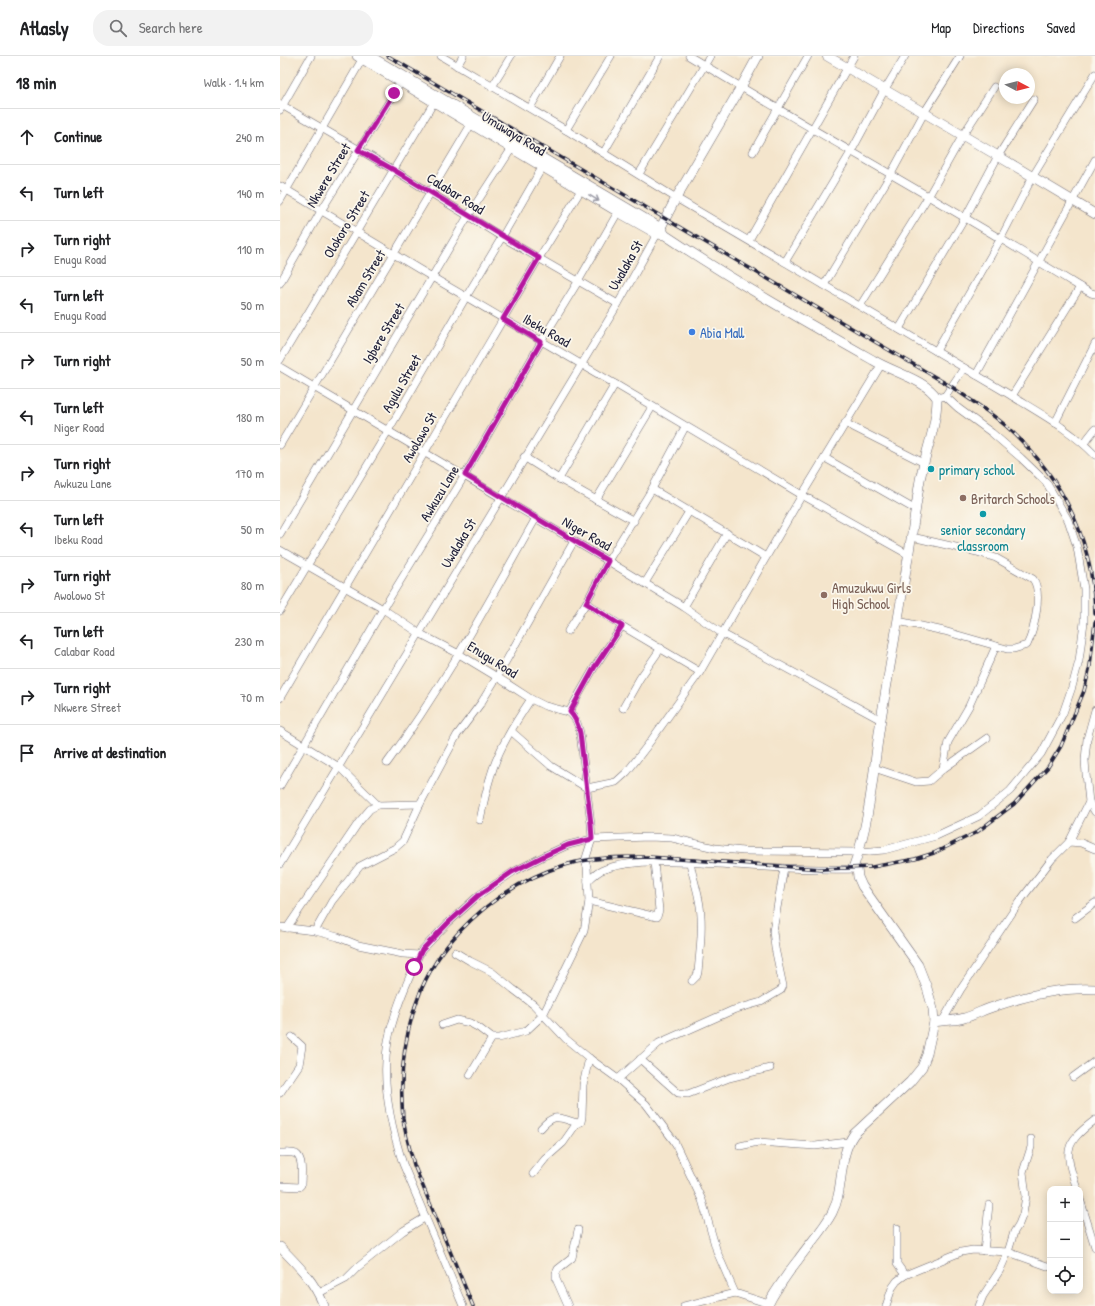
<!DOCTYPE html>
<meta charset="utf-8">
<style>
:root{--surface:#fff;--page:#f2f2f2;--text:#202124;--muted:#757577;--line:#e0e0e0}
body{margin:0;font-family:"Patrick Hand",sans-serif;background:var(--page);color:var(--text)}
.controls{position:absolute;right:12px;bottom:12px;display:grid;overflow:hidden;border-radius:8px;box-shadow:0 2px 10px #0003}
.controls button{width:36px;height:36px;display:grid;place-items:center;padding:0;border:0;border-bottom:1px solid var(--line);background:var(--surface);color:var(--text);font:20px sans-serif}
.compass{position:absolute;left:719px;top:12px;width:36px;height:36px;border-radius:50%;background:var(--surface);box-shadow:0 2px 10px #0003;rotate:97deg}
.stop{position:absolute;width:12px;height:12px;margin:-9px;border:3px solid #b5179e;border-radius:50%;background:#fff}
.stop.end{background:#b5179e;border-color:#fff;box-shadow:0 1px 4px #0008}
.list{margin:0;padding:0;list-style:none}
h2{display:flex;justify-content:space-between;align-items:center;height:52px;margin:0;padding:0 16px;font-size:17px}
h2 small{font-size:13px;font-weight:400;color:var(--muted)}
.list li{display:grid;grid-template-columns:26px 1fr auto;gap:12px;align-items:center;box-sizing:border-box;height:56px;padding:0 16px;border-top:1px solid var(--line)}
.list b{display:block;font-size:15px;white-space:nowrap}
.list p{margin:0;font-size:13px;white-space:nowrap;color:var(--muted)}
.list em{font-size:13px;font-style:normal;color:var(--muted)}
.icon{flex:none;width:22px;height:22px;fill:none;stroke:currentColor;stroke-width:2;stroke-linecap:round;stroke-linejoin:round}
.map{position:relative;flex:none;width:815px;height:1250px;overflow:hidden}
header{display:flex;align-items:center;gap:24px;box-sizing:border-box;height:56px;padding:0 20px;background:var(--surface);border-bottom:1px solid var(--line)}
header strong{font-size:19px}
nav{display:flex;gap:22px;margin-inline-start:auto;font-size:14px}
.search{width:280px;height:36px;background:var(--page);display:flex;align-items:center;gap:10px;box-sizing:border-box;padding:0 14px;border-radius:16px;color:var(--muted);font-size:15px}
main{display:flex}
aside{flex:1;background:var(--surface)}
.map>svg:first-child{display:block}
</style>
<header>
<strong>Atlasly</strong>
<div class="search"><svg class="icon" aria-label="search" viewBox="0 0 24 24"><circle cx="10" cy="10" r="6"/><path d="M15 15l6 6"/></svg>Search here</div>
<nav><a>Map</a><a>Directions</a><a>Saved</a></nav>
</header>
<main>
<aside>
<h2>18 min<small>Walk · 1.4 km</small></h2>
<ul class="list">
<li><svg class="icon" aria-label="ahead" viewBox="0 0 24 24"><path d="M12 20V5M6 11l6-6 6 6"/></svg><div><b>Continue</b></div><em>240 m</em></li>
<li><svg class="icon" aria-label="left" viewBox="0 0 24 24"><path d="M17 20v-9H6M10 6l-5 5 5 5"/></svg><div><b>Turn left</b></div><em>140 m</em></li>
<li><svg class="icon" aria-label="right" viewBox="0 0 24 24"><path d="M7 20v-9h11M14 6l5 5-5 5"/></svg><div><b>Turn right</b><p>Enugu Road</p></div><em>110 m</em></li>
<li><svg class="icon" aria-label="left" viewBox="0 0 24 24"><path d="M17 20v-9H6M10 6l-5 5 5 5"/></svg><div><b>Turn left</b><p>Enugu Road</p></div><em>50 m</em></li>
<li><svg class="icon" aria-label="right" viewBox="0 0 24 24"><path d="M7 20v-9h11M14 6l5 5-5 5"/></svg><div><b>Turn right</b></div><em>50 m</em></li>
<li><svg class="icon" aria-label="left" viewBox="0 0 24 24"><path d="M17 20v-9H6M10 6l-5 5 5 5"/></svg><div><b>Turn left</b><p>Niger Road</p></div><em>180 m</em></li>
<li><svg class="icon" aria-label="right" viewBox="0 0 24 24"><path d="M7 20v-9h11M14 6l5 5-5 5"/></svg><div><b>Turn right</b><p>Awkuzu Lane</p></div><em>170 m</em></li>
<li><svg class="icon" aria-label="left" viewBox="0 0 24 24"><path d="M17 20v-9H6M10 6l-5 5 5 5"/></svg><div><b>Turn left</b><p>Ibeku Road</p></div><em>50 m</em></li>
<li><svg class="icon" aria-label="right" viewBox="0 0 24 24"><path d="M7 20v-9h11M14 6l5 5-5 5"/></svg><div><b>Turn right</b><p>Awolowo St</p></div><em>80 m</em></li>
<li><svg class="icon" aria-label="left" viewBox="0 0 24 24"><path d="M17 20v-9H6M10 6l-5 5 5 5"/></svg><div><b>Turn left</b><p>Calabar Road</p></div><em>230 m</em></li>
<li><svg class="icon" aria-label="right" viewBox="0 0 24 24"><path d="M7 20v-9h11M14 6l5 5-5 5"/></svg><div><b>Turn right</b><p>Nkwere Street</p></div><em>70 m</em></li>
<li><svg class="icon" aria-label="arrive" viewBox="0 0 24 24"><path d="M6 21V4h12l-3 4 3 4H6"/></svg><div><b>Arrive at destination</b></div></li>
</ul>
</aside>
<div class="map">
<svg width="815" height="1250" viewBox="0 0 815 1250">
<rect width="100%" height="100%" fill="#fbf7ec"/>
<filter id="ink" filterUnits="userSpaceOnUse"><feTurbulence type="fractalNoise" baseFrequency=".025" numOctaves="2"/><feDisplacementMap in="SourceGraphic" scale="8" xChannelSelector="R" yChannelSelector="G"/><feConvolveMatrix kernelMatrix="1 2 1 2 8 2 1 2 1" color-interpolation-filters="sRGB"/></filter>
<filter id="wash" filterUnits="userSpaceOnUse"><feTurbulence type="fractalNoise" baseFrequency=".012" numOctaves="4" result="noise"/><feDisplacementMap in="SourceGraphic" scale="16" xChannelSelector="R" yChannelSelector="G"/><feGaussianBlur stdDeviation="0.9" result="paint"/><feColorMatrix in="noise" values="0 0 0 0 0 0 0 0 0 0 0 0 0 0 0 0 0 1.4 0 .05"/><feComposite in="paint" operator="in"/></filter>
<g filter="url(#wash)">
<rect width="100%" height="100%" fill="#f4e5cc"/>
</g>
<g filter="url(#ink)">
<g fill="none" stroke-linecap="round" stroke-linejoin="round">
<g stroke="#6c666e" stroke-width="8">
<g id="minor">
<path d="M161,0l125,74 110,68 336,198c29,18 59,34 83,59"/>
<path d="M409,0c129,78 262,151 391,231l11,6 4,1"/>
<polyline points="177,10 183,0"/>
<polyline points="212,31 231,0"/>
<polyline points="0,48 114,114 222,181 338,248"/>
<polyline points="250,52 280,0"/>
<polyline points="0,54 31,0"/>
<polyline points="286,74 331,0"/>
<polyline points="324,96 380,0"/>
<polyline points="473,96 528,0"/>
<polyline points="359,118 430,0"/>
<polyline points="0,130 152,221 335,328 522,439 629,499"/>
<polyline points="0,145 84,0"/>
<polyline points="469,184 574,0"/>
<polyline points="505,206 571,96 605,33 625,0"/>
<polyline points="0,227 41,155 121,26"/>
<polyline points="544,229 611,118 644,57 680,0"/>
<polyline points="580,250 648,141 683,79 714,31"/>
<polyline points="619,273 685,162 718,100 754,43"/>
<polyline points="656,295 721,182 753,120 815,18"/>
<polyline points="0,304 154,46"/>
<polyline points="0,311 328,505 404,551 443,578 601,664"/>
<polyline points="696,319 815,104"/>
<polyline points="732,340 800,231"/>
<polyline points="661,341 665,340 684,312"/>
<polyline points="565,367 644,407"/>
<polyline points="775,367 815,288"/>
<polyline points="804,387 815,373"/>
<polyline points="0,389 193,65"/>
<polyline points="244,401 279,423 354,465"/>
<polyline points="545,402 636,454"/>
<polyline points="279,423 335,328"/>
<polyline points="372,433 486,501"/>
<polyline points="316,444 372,351"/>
<polyline points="0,478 188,160 232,92"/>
<polyline points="0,494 103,553 139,577 179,598 217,621 251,643 265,650 289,656 314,612 342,570 306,547"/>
<polyline points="365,527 410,454"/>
<polyline points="404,551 447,477"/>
<polyline points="0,555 108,375 186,241 222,181 263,110"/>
<path d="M618,565l46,10 63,18h7l13,-4c7,-14 16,-53 6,-66l-37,-21 -19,-6 -65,-15"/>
<polyline points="342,570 420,616"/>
<polyline points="288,575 306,547 328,505 372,433 405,371"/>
<polyline points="0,642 259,202 301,134"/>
<polyline points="343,652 360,622 381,592"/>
<polyline points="815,654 807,683 805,704 806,718 809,746 815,756"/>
<polyline points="0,675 59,711 98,749 140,748"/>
<polyline points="231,675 271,710 307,732 336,726 347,716 367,690 420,616 522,439 601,309"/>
<path d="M107,707c57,-77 102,-162 149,-245"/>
<polyline points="594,712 636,726 649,725 663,713 707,682"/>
<polyline points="663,713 668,686 689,650 716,590"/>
<polyline points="0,730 103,553 185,419 261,286 299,224 338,156"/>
<path d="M200,764c3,-14 6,-29 10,-42 8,-29 25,-55 41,-79"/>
<polyline points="789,786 801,787 815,793"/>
<path d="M410,807c3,15 8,28 10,43 3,21 0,44 -2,66l-1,4 -5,5"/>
<polyline points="0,808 338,248 377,178"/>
<path d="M308,825c5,-5 10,-10 17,-12 35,-12 92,-6 130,-4 41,3 81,5 122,4"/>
<polyline points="309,845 377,861 379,854 374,806"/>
<polyline points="795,862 815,847"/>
<polyline points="0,871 35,875 58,881 78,889 123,898 139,899 142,894 168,867 199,839 233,816 266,799 288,789 312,783 369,781 392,782 435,792 463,795 579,796 604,794 656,780 699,760 730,735 761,698 783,657 792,631 799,605 804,566 804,533 797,491 788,464 766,426 741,402 712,377 678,352 665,340"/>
<polyline points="7,872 79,766 90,753 98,749"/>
<polyline points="35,875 52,845 80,810 115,792 123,785 140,748 177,679 201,647 217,621 294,485"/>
<polyline points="175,896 190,905 212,916 233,933 254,949 286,983 309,1002 338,1023 366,1048 394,1085 422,1144 437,1196 455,1237 489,1248"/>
<path d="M139,899c-12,28 -25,56 -31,86 -7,39 3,86 15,123l60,142"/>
<polyline points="663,964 681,933 740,845 772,803 789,786 809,746"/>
<path d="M162,969l15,-5 13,3 9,5 13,10h7l27,-7 17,-16 41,-84 5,-30 -2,-34 -2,-6 7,-22 -1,-15 -11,-91c-2,-9 -4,-15 -11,-21"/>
<polyline points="360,1003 398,1037 408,1038 449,1022 490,1012"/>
<polyline points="190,1019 212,982"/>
<polyline points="793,1021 815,1005"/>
<polyline points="338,1023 379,987 453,954 481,946 501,934 503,930 495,892 493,875 504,812"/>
<polyline points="0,1037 19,1009 22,990 12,981"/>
<path d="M261,1072c14,-16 18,-10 36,-5l4,-1 1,-5 1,-32 6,-27"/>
<polyline points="460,1090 478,1086 535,1090 568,1086"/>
<path d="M0,1097c5,0 12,-1 16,1 8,5 5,23 5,31l-2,2 -19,-1"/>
<polyline points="253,1118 265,1103 283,1087 297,1067"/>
<path d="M797,1133c-12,-37 -15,-44 18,-69"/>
<polyline points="800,1143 815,1191"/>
<polyline points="617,1172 617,1208 625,1219"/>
<polyline points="704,1195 709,1149"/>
<polyline points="39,1237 66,1223 78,1211 123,1175 146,1161"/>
<polyline points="288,1250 276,1223 276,1217 278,1213 292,1202 298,1174"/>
<polyline points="404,1250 455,1237"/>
<polyline points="606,1250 612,1232 617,1225 625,1219 681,1196 693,1194 728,1196 770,1211"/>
<polyline points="699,1250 703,1240 720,1214 728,1196 734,1176 739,1168 743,1158 746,1140 743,1116 751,1091 751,1083"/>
</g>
</g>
<g stroke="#6c666e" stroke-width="10">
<g id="tertiary">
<path d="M77,0l261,156 39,22 8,1c67,45 137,85 208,125 19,12 52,19 64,38 0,30 -14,59 -18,88 -11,78 -25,156 -38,233 -8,50 -10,101 -28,149l4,1 1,8 4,9 56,79 9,23 6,21 1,13 -7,32 -5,13 -12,15 -56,52c-17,24 -9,54 -22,79 -9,17 -23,31 -34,47 -6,7 -11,15 -16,22 -5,8 -11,15 -14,24"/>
<polyline points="90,0 381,172 385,179"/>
<polyline points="547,0 718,100 815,158"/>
<polyline points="378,177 396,142 461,31 478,0"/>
<path d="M654,966c10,-2 21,-1 30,-4 11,-3 21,-9 32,-12 32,-11 65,-19 99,-17"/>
<path d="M0,1191c18,18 35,35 44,59"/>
</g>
</g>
<use href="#minor" stroke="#fff" stroke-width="7"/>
<use href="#tertiary" stroke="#fff" stroke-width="9"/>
<g stroke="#22223b" stroke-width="3.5">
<g id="rail">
<path d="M108,0l564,331c18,13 38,25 54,39 56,50 87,113 89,188"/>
<path d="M193,1250l-59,-141c-4,-16 -9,-31 -11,-47 -4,-43 2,-88 18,-128 25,-59 84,-107 144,-125 27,-8 57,-8 84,-8l173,12 50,-2 43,-8 19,-6 43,-21 37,-28 34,-37 13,-21 23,-55 6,-25 5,-44"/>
</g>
</g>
<use href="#rail" stroke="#fbf7ec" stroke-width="2" stroke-dasharray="6" stroke-linecap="butt"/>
</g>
<defs><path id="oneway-shaft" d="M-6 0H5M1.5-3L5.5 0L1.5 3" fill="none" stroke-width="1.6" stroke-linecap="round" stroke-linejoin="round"/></defs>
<use stroke="#9c9ca7" href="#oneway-shaft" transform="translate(314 142) rotate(31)"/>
</g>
<g fill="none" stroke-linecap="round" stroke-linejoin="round" filter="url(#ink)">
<path stroke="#b5179e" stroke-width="5" d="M114,37l-36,57 36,20 145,88 -36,61 38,23 -76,133 143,86 -22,42 36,23 -28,42 -24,44c6,6 8,12 10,21l11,91 1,15 -24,6 -22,10 -34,17 -33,23 -31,28 -26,27 -8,17"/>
</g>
<circle fill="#3f7fe0" stroke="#fbf7ec" stroke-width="1.5" cx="412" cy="276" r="4"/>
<g fill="#0f9aa8" stroke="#fbf7ec" stroke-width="1.5">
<circle cx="651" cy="413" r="4"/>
<circle cx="703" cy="458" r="4"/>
</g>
<g fill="#8d6e63" stroke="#fbf7ec" stroke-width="1.5">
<circle cx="683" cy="442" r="4"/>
<circle cx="544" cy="539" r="4"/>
</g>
<g text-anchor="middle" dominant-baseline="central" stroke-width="3.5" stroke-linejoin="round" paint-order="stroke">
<g font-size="14" fill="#22223b" stroke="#fbf7ec">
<text transform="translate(234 77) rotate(31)">Umuwaya Road</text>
<text transform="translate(48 119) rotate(-59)">Nkwere Street</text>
<text transform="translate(176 137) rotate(32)">Calabar Road</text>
<text transform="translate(66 168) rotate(-59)">Olokoro Street</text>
<text transform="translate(345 209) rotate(-60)">Uwalaka St</text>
<text transform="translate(85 222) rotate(-59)">Abam Street</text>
<text transform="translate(267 274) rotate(30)">Ibeku Road</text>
<text transform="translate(103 277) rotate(-59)">Igbere Street</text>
<text transform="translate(121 327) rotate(-60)">Agulu Street</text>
<text transform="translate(139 381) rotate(-60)">Awolowo St</text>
<text transform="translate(159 437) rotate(-59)">Awkuzu Lane</text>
<text transform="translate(307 477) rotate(30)">Niger Road</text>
<text transform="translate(178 487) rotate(-59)">Uwalaka St</text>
<text transform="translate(213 603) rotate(32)">Enugu Road</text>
</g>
<g font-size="14" fill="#366cbe" stroke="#fbf7ec" text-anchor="start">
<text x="420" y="276">Abia Mall</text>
</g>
<g font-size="14" fill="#0d838f" stroke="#fbf7ec" text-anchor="start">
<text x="659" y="413">primary school</text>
<text x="703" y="473" text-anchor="middle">senior secondary<tspan x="703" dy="16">classroom</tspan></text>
</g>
<g font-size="14" fill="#785e54" stroke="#fbf7ec" text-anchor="start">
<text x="691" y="442">Britarch Schools</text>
<text x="552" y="531">Amuzukwu Girls<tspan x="552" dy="16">High School</tspan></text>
</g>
</g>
</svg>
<div class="controls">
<button>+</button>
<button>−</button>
<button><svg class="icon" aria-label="locate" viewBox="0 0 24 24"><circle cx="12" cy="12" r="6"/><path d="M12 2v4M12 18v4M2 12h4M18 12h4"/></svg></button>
</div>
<svg class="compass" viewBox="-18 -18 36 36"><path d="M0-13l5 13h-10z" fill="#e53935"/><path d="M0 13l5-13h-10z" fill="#757577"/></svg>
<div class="stop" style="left:134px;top:911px"></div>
<div class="stop end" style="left:114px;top:37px"></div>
</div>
</main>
